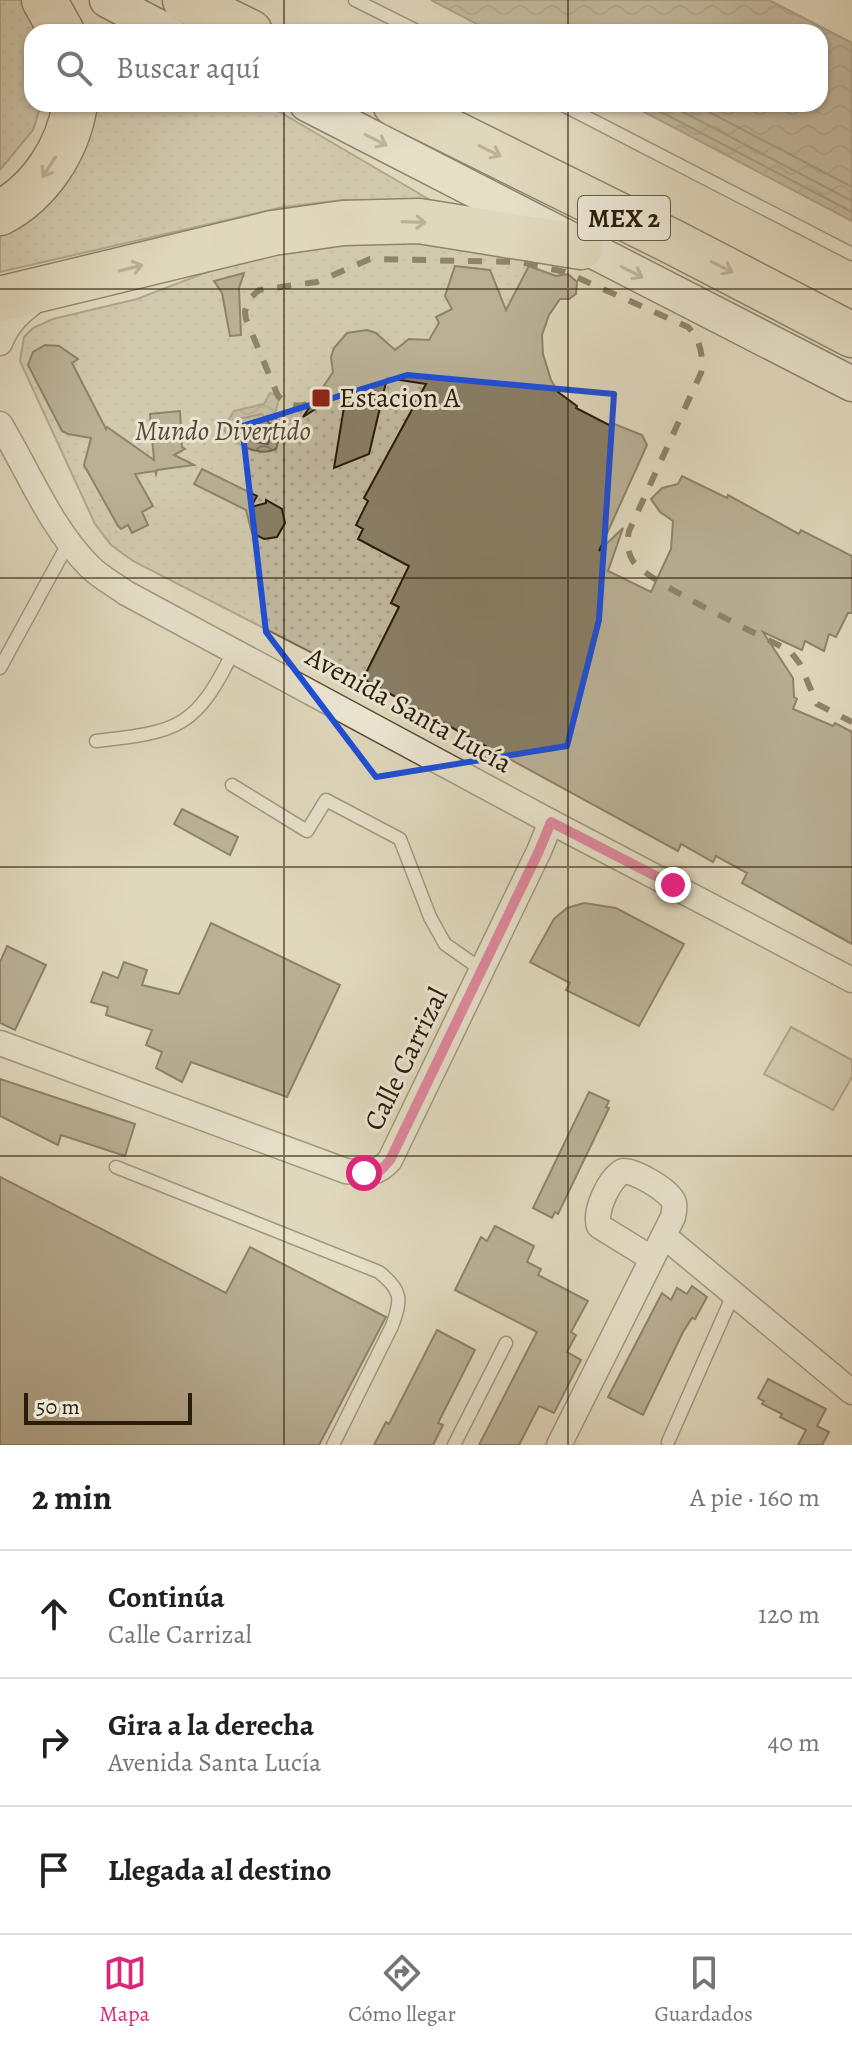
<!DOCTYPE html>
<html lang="es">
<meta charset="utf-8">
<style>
:root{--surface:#fff;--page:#f6f6f6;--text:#202124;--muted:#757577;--line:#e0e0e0;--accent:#db2777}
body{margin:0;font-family:Alegreya,serif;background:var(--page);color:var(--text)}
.scale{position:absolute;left:24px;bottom:20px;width:168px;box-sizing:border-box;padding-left:8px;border:4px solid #2a1c08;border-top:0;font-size:22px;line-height:28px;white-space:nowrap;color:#2a1c08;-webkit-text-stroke:6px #ebe6d4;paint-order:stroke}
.stop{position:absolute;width:24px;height:24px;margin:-18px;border:6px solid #db2777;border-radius:50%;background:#fff}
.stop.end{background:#db2777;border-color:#fff;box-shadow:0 2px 8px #0008}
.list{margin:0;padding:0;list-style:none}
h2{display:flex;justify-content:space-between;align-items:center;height:104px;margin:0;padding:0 32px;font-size:34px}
h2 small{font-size:26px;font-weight:400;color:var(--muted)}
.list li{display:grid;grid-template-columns:52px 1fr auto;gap:24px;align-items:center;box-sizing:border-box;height:128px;padding:0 32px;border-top:2px solid var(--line)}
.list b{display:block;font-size:30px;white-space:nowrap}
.list p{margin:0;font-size:26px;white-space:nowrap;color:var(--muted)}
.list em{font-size:26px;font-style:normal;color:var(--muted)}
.icon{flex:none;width:44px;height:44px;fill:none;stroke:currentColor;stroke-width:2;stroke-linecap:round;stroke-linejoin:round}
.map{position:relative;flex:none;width:852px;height:1445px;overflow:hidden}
.search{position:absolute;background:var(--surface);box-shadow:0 2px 6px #0004;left:24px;right:24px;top:24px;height:88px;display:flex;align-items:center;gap:20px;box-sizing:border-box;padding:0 28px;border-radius:24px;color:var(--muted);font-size:30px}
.sheet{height:488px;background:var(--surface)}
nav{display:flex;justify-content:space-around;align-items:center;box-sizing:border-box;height:112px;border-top:2px solid var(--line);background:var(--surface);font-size:22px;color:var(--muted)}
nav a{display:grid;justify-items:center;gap:4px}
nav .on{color:var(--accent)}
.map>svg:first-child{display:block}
</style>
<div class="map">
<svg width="852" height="1445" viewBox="0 0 852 1445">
<defs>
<pattern id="grass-dots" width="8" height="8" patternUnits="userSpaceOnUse" patternTransform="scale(2)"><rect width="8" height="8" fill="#c1b89e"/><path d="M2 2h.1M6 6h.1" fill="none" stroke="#a69e87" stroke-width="1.8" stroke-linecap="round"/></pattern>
<pattern id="water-waves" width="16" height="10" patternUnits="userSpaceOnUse" patternTransform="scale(2)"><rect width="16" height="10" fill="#a2987f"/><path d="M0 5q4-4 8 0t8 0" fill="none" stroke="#847b66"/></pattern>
</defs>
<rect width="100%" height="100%" fill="#e0d8bd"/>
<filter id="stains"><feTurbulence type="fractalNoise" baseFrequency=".0025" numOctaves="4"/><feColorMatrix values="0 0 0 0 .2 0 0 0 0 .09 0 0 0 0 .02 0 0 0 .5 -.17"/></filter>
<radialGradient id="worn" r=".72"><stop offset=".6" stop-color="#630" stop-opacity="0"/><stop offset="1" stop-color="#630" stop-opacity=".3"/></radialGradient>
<g fill="url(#grass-dots)" stroke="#766a53" stroke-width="2">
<polygon points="0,0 30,0 42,32 32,32 32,104 41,104 33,130 0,170"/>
<polygon points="96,104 266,104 437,204 343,200 283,207 0,272 0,235 32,214"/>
<polygon points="337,240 456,245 531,262 466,390 418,399 364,498 427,531 391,603 399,607 363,679 133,561 111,545 95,524 20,361 24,337 33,328 53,319 137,299 246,257"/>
</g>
<polygon fill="#c1b89e" stroke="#766a53" stroke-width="2" points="791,1027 852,1060 852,1077 833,1110 764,1074"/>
<g fill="url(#water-waves)" stroke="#72664f" stroke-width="2">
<polygon points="431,0 769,0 852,43 852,221 629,104 820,104 820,32 492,32"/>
<path d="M270,393l10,3 -6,21 9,7 -7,25c-16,8 -43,-4 -53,-20l11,-18 30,-7z"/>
</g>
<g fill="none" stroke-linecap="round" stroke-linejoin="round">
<g stroke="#665a44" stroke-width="2">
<polyline points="646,104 852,212"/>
<polyline points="668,104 852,201"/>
<polyline points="694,104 852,187"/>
<polygon points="262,414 273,428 268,444 255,442 234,431 239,419"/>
</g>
</g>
<g fill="#897e66" stroke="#2a1c08" stroke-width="2">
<polygon points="455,266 490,270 506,310 529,266 556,276 568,274 577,282 576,294 569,299 560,299 549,315 542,335 543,354 551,380 558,392 577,406 576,408 611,426 612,423 642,435 647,445 599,551 623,528 608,571 651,592 671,549 673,521 660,512 651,499 662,488 678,484 682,476 727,498 728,495 799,534 801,530 852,556 852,613 848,613 836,637 829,634 824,651 805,641 802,650 763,632 793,678 794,697 797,699 793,709 833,726 835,723 852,732 852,944 742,883 747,873 716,856 713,862 681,844 678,851 363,679 399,607 391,603 409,566 358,539 363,529 356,525 368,501 364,498 426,384 387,378 369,454 334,468 347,389 303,417 333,372 331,357 334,348 347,333 367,330 376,333 395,350 409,339 429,340 439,323 436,317 452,309 445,296"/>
<polygon points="244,273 239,288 241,335 230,336 222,293 214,281"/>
<polygon points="45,345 59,346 78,359 72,363 106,429 107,427 154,460 150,414 180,411 182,447 185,449 174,455 194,465 157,470 156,474 155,471 135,474 153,506 142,512 148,525 132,533 128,525 121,529 118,526 84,465 91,438 68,434 62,431 28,365 33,352"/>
<polygon points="202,469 257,496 251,507 266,503 266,500 282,509 285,523 277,537 264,539 252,533 246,510 194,484"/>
<polygon points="182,809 238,837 230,855 174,824"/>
<polygon points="584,903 616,908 684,944 639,1026 566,990 570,983 530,962 554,919 567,908"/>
<polygon points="211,923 340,985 287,1097 191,1062 182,1082 156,1068 162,1052 146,1045 152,1030 106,1015 108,1007 91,1002 103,972 118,978 124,962 147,970 142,985 179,994"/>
<polygon points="7,946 46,965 15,1030 0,1023 0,962"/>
<polygon points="0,1079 135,1124 125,1156 61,1135 58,1145 0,1116"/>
<polygon points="589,1092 609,1101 606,1107 609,1108 558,1214 555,1212 552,1218 533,1208"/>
<polygon points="0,1177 226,1293 250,1247 386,1317 319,1445 0,1445"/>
<polygon points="495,1226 534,1246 527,1262 541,1269 538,1275 588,1301 571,1332 576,1335 567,1352 581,1360 554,1413 539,1406 519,1445 479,1445 537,1332 455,1290 481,1237 487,1241"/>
<polygon points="692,1286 707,1297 695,1319 692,1318 683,1332 643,1415 608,1397 662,1293 671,1300 677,1288 687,1294"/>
<polygon points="437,1330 475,1350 438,1423 443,1425 433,1445 374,1445 386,1422 389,1424"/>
<polygon points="768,1379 826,1409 817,1426 829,1432 822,1445 798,1445 806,1430 780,1417 782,1414 762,1404 764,1401 758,1398"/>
</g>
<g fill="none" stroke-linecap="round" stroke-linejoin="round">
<g stroke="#584b35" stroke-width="15">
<g id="lane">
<polyline points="355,0 419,32"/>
<polyline points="561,104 852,254"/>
<polyline points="0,668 69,542"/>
<path d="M96,741c83,-9 100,-13 138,-91"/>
<polyline points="232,785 307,831 326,800 400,839 430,917 445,944 482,970"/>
<path d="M116,1167l263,105c23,18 23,27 13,54l-59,119"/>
<polyline points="668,1442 733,1295"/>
<polyline points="454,1445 506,1343"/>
</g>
</g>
<g stroke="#584b35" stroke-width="27">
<g id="street">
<path d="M0,343c8,-21 21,-32 39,-45"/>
<path d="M0,424c29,48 50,103 90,143 10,10 25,18 36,26l425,229 301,158"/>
<path d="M0,1043l346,128c20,2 30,5 44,-11l149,-309 12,-29"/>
<polyline points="664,1236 852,1392"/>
<path d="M559,1445l114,-228c1,-5 2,-9 1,-14 -4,-13 -39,-32 -51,-32 -14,8 -29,40 -24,55l52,32"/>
</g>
</g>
<g stroke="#2a1c08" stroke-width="37">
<g id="secondary">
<polyline points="107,0 168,32"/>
<polyline points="307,104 852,384"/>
</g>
</g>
<g stroke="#2a1c08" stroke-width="47">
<g id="highway">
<polyline points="44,0 62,32"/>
<polyline points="185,0 250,32"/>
<polyline points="395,104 675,243 852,335"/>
<path d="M0,213c40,-21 68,-64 75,-109"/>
<polyline points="0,299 273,233 343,223 419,221 581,247"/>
</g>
</g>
<use href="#lane" stroke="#ebe6d4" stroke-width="12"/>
<use href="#street" stroke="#ebe6d4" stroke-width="24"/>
<use href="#secondary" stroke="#ebe6d4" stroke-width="34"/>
<use href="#highway" stroke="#e0d8bd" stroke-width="44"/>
<path stroke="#2a1c08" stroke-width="6" stroke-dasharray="14 14" stroke-linecap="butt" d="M329,387c-15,17 -32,27 -51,9l-32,-77 -1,-7 3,-12 11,-10 58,-8 53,-23 150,3 45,10 123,55c12,12 16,29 13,46l-72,158c-2,10 -2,21 4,30 12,20 129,75 157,90l10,13 17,40 35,18"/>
</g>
<defs><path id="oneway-shaft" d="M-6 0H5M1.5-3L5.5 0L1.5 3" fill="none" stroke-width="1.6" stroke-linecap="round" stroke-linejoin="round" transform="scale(2)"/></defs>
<g stroke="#948b78">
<use href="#oneway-shaft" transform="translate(376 140) rotate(27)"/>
<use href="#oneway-shaft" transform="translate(632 272) rotate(27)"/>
</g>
<g stroke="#8e836c">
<use href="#oneway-shaft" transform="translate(490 151) rotate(26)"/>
<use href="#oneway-shaft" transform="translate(49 167) rotate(123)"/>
<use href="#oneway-shaft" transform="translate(414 222) rotate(2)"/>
<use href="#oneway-shaft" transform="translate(722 267) rotate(27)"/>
<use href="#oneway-shaft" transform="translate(131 268) rotate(-14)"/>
</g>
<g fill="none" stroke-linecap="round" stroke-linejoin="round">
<polyline stroke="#db2777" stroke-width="10" points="364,1173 381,1170 390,1160 539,851 551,822 673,885"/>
</g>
<path d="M0 0H852V1445H0ZM407,375l207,19 -15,226 -32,126 -191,31 -110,-145 -24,-206z" fill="#e0d8bd" fill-opacity=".55" fill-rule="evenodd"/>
<path fill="none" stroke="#1d4ed8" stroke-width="6" stroke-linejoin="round" d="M407,375l207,19 -15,226 -32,126 -191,31 -110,-145 -24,-206z"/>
<path fill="none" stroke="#2a1c08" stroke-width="2" stroke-opacity="0.55" d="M284,0v32M568,0v32M284,104v1341M568,104v1341M0,289h852M0,578h852M0,867h852M0,1156h852"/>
<rect fill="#8f2418" stroke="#ebe6d4" stroke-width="3" x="311" y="388" width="20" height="20" rx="4"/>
<g text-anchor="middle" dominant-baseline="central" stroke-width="6" stroke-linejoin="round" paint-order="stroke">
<rect fill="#ebe6d4" stroke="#645945" stroke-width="2" x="578" y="196" width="92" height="44" rx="6"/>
<g font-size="26" font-weight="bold" fill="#2a1c08">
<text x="624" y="218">MEX 2</text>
</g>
<g font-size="28" fill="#2a1c08" stroke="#ebe6d4" text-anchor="start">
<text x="339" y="398">Estacion A</text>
</g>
<g font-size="28" font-style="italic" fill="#574b35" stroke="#ebe6d4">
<text x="223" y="431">Mundo Divertido</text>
</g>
<g font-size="28" fill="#2a1c08" stroke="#ebe6d4">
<text transform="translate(409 710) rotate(29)">Avenida Santa Lucía</text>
<text transform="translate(406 1059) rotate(-64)">Calle Carrizal</text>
</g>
</g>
<rect width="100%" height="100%" filter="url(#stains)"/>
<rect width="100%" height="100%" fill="url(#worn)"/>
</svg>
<div class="scale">50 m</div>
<div class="stop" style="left:364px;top:1173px"></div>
<div class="stop end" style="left:673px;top:885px"></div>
<div class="search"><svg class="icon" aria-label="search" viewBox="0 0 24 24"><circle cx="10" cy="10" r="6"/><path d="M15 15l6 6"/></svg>Buscar aquí</div>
</div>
<section class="sheet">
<h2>2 min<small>A pie · 160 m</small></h2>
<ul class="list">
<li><svg class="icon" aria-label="ahead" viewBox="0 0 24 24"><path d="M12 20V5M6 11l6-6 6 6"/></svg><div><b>Continúa</b><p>Calle Carrizal</p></div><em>120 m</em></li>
<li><svg class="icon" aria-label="right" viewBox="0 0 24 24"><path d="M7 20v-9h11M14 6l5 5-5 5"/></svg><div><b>Gira a la derecha</b><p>Avenida Santa Lucía</p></div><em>40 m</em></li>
<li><svg class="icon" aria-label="arrive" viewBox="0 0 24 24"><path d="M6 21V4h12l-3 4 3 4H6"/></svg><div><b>Llegada al destino</b></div></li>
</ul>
</section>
<nav>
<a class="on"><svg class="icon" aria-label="map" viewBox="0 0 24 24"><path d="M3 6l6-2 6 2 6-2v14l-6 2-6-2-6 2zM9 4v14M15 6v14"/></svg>Mapa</a>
<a><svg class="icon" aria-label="directions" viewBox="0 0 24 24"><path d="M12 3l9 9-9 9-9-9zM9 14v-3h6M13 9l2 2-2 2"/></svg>Cómo llegar</a>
<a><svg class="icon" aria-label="saved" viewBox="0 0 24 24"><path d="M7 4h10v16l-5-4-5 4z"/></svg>Guardados</a>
</nav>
